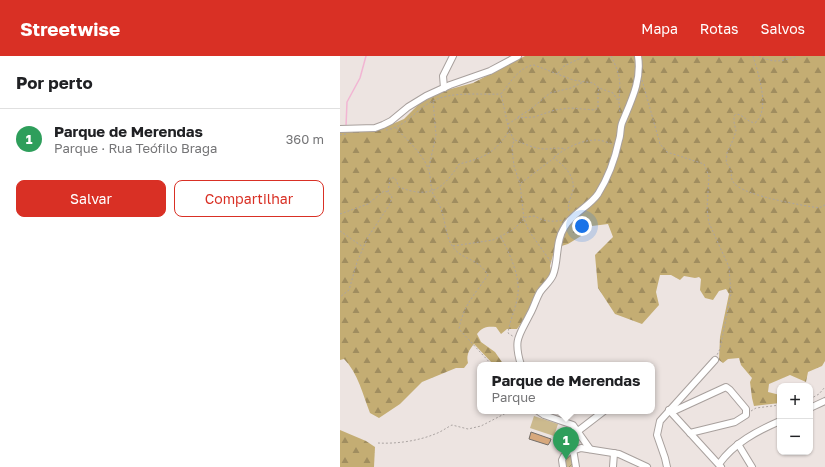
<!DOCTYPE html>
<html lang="pt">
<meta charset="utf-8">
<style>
:root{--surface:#fff;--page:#f6f6f6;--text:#202124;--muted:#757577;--line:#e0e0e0;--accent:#d93025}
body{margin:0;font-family:"Golos Text",sans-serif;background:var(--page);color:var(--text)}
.controls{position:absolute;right:12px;bottom:12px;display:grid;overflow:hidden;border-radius:8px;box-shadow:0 1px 3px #0004}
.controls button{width:36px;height:36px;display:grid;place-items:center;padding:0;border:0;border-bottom:1px solid var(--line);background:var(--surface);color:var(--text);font:20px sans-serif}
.you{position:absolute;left:242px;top:170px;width:14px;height:14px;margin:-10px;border:3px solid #fff;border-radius:50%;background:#1a73e8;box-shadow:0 0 0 6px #1a73e833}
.badge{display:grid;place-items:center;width:26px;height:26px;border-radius:50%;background:var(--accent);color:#fff;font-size:13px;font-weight:700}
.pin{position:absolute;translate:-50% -33px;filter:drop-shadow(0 1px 2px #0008)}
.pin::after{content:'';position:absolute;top:21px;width:14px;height:12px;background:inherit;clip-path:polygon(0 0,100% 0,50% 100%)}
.popup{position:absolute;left:137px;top:306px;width:178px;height:52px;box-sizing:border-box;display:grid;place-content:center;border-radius:8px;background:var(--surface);filter:drop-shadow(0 1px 3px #0005);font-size:13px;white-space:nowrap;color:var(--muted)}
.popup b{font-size:15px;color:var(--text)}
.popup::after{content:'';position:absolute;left:50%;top:100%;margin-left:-8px;border:8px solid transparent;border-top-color:var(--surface)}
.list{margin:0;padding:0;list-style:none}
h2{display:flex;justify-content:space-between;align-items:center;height:52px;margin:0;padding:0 16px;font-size:17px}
h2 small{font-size:13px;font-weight:400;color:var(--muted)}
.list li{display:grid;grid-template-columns:26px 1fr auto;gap:12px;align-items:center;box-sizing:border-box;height:60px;padding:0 16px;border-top:1px solid var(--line)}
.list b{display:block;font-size:15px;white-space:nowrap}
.list p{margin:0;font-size:13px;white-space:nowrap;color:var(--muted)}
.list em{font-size:13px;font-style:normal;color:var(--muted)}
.actions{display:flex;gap:8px;padding:12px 16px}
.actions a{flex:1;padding:9px 0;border:1px solid var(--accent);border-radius:8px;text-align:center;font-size:14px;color:var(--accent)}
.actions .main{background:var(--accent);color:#fff}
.map{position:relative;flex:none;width:485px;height:411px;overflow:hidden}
header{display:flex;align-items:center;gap:24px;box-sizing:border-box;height:56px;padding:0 20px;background:var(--accent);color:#fff}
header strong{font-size:19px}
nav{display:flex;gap:22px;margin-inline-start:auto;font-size:14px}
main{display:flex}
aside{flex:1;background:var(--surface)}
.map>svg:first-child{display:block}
</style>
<header>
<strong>Streetwise</strong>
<nav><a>Mapa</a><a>Rotas</a><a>Salvos</a></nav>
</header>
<main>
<aside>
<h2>Por perto<small></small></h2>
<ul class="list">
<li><span class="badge" style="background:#2e9e5b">1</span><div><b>Parque de Merendas</b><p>Parque · Rua Teófilo Braga</p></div><em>360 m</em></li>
</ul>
<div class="actions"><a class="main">Salvar</a><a>Compartilhar</a></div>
</aside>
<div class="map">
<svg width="485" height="411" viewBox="0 0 485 411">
<defs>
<pattern id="forest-firs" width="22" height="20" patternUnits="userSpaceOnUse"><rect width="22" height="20" fill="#c4ad73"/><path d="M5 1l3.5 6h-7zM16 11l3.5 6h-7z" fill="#a08d5f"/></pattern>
<pattern id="garden-furrows" width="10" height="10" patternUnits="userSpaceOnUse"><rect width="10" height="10" fill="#ccba8e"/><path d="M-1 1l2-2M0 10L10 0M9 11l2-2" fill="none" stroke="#a69874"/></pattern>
</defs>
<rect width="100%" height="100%" fill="#ede4e1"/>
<polygon fill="#ccba8e" points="194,360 218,368 214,380 190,372"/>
<g fill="url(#forest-firs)">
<path d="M185,0h300v305l-3,5 -14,6 -2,10 -16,-7 -21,9 -1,8 12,3v8l-26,3 -2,-8 -2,-16 2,-4 -11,-13 -2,-7 -11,1 -5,4 -4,-3 1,-23 9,-43 -3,-5 -7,2 -6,9 -8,-2 -5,-8 1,-11 -2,-2 -4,1 -11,-2 -4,4 -9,-5h-11l-4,17 3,13 -17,19 -27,-10 -17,-26 -3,-33 18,-18 -5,-13 -24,3 -3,9 -13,8 -13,4 -5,18 1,5 -2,7 -10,11 -7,13 -3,10 -12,17h-10l-6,5 -5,-7c-8,-1 -14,0 -19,7l4,8 14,10 9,13h-10l-20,-21c-5,6 -8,11 -6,19l-4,5h-8l-34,14 -22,22 -21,14 -9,-5c-7,-18 -12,-40 -26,-54l-4,1v-229l43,-3 21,-9 16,-16 27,-13 26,-7z"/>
<polygon points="0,374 26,385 35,391 34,411 0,411"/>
</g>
<polygon fill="url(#garden-furrows)" points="233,393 235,411 223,411 222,404"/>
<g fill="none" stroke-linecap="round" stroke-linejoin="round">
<polyline stroke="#f2b5d3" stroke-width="1.5" points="6,70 7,46 20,22 26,0"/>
</g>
<polygon fill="#d7a87d" stroke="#746e69" points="191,376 211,383 210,386 208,389 189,383"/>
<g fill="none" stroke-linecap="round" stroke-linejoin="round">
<g stroke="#a8a09d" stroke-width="8">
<g id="minor">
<polyline points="104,32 103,20 113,0"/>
<polyline points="0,73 35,72 43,69 51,65 68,51 86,40 110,29 150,15 178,0"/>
<path d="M181,309c-8,-26 -2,-29 9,-51 4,-7 6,-15 10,-22 4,-6 10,-10 13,-17 6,-15 2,-33 11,-47 7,-14 25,-21 34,-34 10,-16 17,-35 21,-54 2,-5 1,-12 3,-17 9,-22 20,-43 16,-67"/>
<polyline points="470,352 485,345"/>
<polyline points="329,354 336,354 386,331 390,334 406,353 406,359 395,366 350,377"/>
<polyline points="329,354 381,411"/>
<polyline points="198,355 204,359 233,369 250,393"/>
<polyline points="238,375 264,355"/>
<polyline points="398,388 412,411"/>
<polyline points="233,393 236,411"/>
<path d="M379,408c15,-21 38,-33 61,-43"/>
<polyline points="223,411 222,404 224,400 229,396 241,392 279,398 307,411"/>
<polyline points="273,411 274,397"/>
<polyline points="327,411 325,402 317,379 320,365 375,304"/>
</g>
</g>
<g stroke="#aba4a2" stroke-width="1" stroke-dasharray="2 2" stroke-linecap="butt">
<path d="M271,0c9,18 10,25 8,45"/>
<path d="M413,0c5,17 18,54 2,67 -10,-2 -11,-8 -19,-9l-2,2v6l2,9 -3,9 -6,13 -1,10c2,2 5,5 5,8 1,5 -1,7 3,12 10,13 67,22 85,25l6,-3"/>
<path d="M419,0c16,8 23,5 39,0"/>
<polyline points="218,17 224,10 245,0"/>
<polyline points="302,24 320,88 327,96 364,108 369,120 367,153 369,167 389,211 391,238 380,293 377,299"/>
<polyline points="178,61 191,53 210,37 231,32 243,26"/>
<polyline points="177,62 194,61 215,54 230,52 255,54 258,52 258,36 259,33"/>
<polyline points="168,68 176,63"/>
<path d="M56,72c10,11 28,27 32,41 3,6 2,14 4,21 1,7 7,12 9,19 5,13 4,27 12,38 10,14 24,10 35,28 -13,19 -25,31 -29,54l33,36"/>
<path d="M46,74c20,-3 30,-21 47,-29 19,-10 46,-6 68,-7"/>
<polyline points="0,79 7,78"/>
<path d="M175,84c10,4 20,9 31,9 7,0 12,-2 19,0"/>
<path d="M214,101c12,-9 27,-17 42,-17 5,0 11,2 16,4"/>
<polyline points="89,111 96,79 93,45"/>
<path d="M181,127l33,-25c10,8 21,17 19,32 -2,9 -6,12 -4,22"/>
<path d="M48,136l2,-14h5l4,9c30,12 44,3 60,-23 25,-6 36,-11 50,-33"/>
<polyline points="0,158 28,148 44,135 48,136 52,141 50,148 28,181 17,206 9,234 0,241"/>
<polyline points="0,175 23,191"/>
<path d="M161,181c8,15 19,39 17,56 -1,13 -8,26 -10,40l6,4"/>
<path d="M113,190l40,-6 20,-10 13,-13 9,-1c9,6 18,6 29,4"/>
<path d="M211,206l-22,-31 -5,-12 -4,-35 -6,-18 -2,-18 2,-8 -5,-10 -8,-36c8,-10 19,-28 33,-29l39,15 20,3 6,5 14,5 6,9 1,12"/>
<polyline points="470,343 479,338 485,331"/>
<polyline points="411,355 416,352 440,349"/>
<path d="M38,387c18,1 40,-2 57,-9 6,-2 11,-6 17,-9l16,4 13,-3 29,-15"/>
</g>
<use href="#minor" stroke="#fff" stroke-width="6"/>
</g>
</svg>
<div class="controls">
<button>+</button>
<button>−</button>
</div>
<div class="you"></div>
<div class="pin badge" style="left:226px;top:404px;background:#2e9e5b">1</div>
<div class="popup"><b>Parque de Merendas</b>Parque</div>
</div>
</main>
